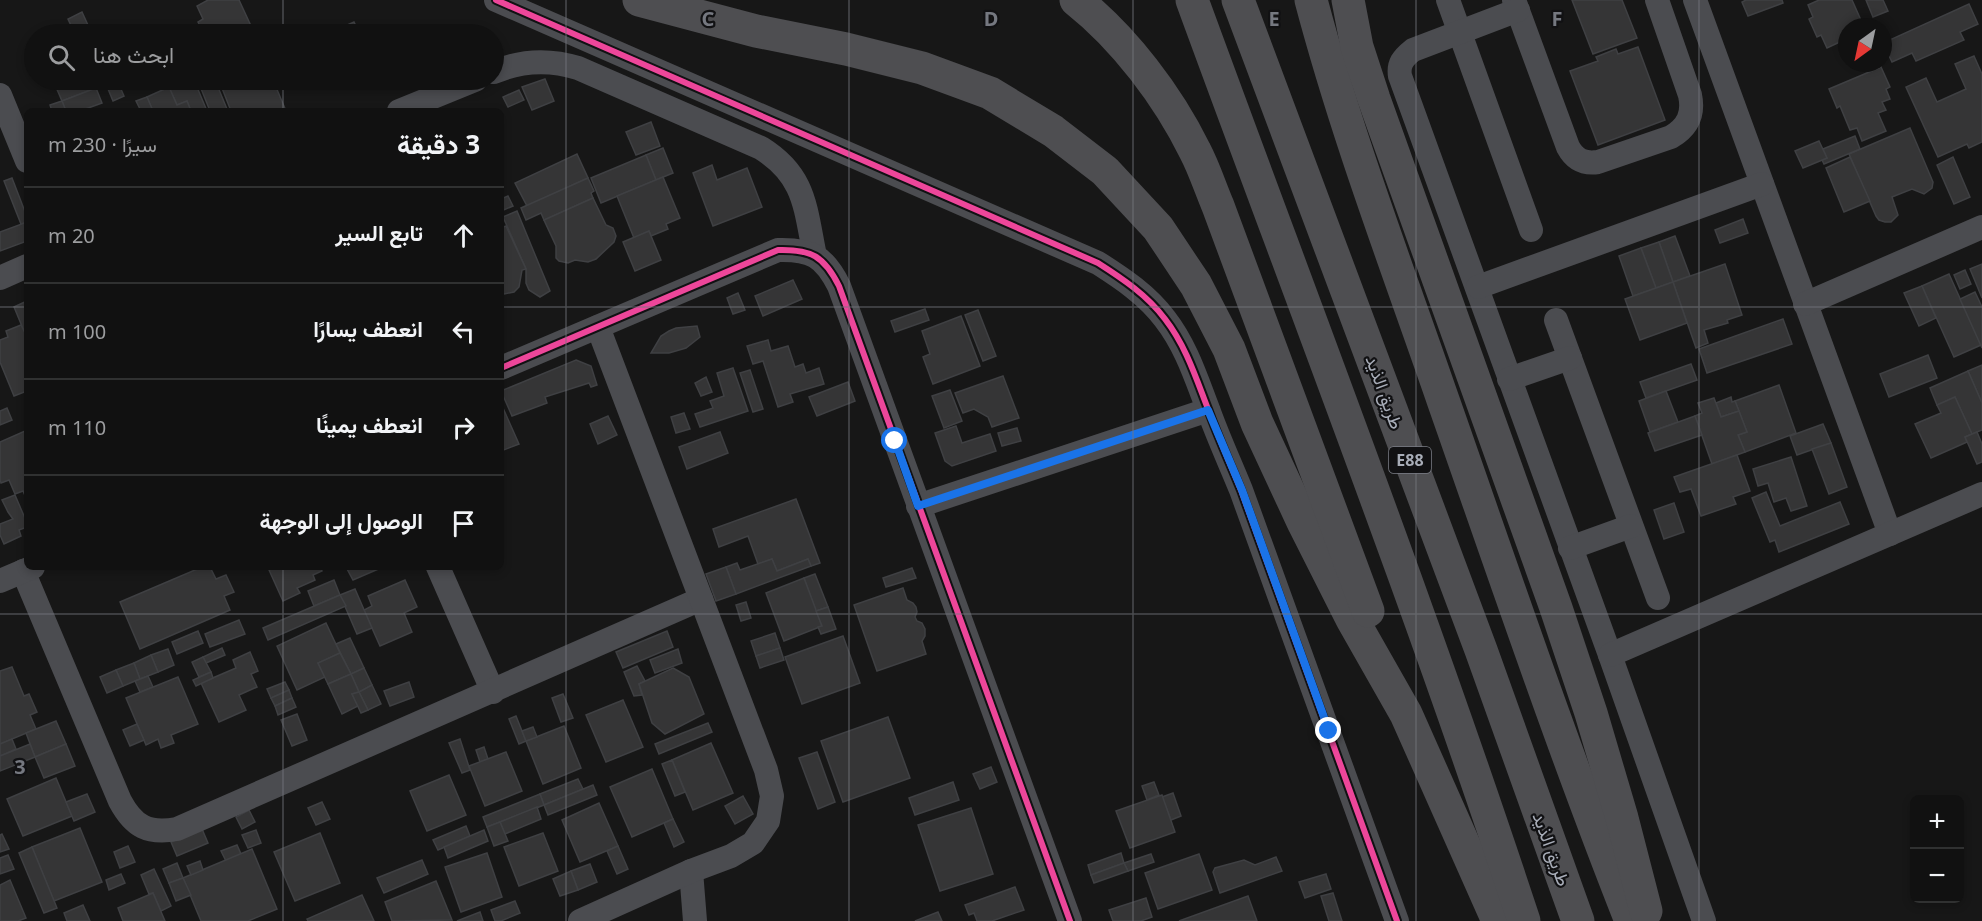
<!DOCTYPE html>
<html lang="ar">
<meta charset="utf-8">
<style>
:root{--surface:#111;--page:#1e1f1f;--text:#f1f3f6;--muted:#9c9d9f;--line:#303131}
body{margin:0;font-family:"Noto Sans",Vazirmatn,sans-serif;background:var(--page);color:var(--text);direction:rtl}
.controls{position:absolute;right:18px;bottom:18px;display:grid;overflow:hidden;border-radius:9px;box-shadow:0 3px 9px #0003}
.controls button{width:54px;height:54px;display:grid;place-items:center;padding:0;border:0;border-bottom:2px solid var(--line);background:var(--surface);color:var(--text);font:30px sans-serif}
.compass{position:absolute;left:1838px;top:18px;width:54px;height:54px;border-radius:50%;background:var(--surface);box-shadow:0 3px 9px #0003;rotate:213deg}
.stop{position:absolute;width:18px;height:18px;margin:-14px;border:4px solid #1a73e8;border-radius:50%;background:#fff}
.stop.end{background:#1a73e8;border-color:#fff;box-shadow:0 2px 6px #0008}
.list{margin:0;padding:0;list-style:none}
h2{display:flex;justify-content:space-between;align-items:center;height:78px;margin:0;padding:0 24px;font-size:26px}
h2 small{font-size:20px;font-weight:400;color:var(--muted)}
.list li{display:grid;grid-template-columns:39px 1fr auto;gap:18px;align-items:center;box-sizing:border-box;height:96px;padding:0 24px;border-top:2px solid var(--line)}
.list b{display:block;font-size:22px;white-space:nowrap}
.list em{font-size:20px;font-style:normal;color:var(--muted)}
.icon{flex:none;width:33px;height:33px;fill:none;stroke:currentColor;stroke-width:2;stroke-linecap:round;stroke-linejoin:round}
.map{position:relative;flex:none;width:1982px;height:921px;overflow:hidden;direction:ltr}
.search{position:absolute;background:var(--surface);box-shadow:0 3px 9px #0003;left:24px;top:24px;width:480px;height:66px;display:flex;align-items:center;gap:15px;box-sizing:border-box;padding:0 21px;border-radius:33px;color:var(--muted);font-size:22px}
.panel{position:absolute;background:var(--surface);box-shadow:0 3px 9px #0003;left:24px;top:108px;width:480px;height:462px;border-radius:9px;direction:rtl}
.map>svg:first-child{display:block}
</style>
<div class="map">
<svg width="1982" height="921" viewBox="0 0 1982 921">
<rect width="100%" height="100%" fill="#171717"/>
<g fill="#353536" stroke="#3f4043" stroke-width="1.5">
<polygon points="208,0 239,0 252,28 238,34 204,34 198,22 203,19 197,6"/>
<polygon points="1572,0 1622,0 1637,38 1593,54"/>
<polygon points="1746,0 1782,0 1783,3 1748,16 1742,2"/>
<polygon points="1819,0 1852,0 1864,27 1847,27 1847,43 1844,40 1827,48 1821,35 1817,37 1809,19 1813,17 1808,5"/>
<polygon points="1866,0 1883,0 1888,11 1873,17"/>
<polygon points="1969,4 1978,24 1960,32 1964,40 1916,61 1912,53 1892,62 1883,43"/>
<polygon points="82,12 92,34 75,34 68,19"/>
<polygon points="354,22 360,34 327,34"/>
<polygon points="1638,47 1665,120 1598,145 1570,71 1598,61 1596,57 1616,49 1618,54"/>
<polygon points="1974,56 1982,74 1982,142 1969,148 1967,144 1938,157 1906,87 1926,78 1937,102 1966,89 1955,64"/>
<polygon points="1881,67 1890,87 1886,89 1890,99 1882,102 1886,110 1878,113 1886,131 1862,141 1857,128 1850,130 1840,106 1837,108 1829,89"/>
<polygon points="545,79 554,101 532,110 522,87"/>
<polygon points="53,80 110,80 111,82 62,101"/>
<polygon points="117,80 124,96 113,101 106,84"/>
<polygon points="187,80 194,80 207,111 191,111 187,101 177,105 169,87"/>
<polygon points="215,80 227,109 222,111 210,111 200,86"/>
<polygon points="229,80 273,80 286,111 231,111 220,83"/>
<polygon points="336,80 359,80 340,88"/>
<polygon points="169,87 177,105 187,101 191,111 153,111 147,97"/>
<polygon points="96,88 102,103 80,111 66,111 62,101"/>
<polygon points="519,90 524,100 508,107 503,97"/>
<polygon points="147,97 153,111 141,111 136,101"/>
<polygon points="62,101 66,111 52,111 50,105"/>
<polygon points="651,122 660,146 636,155 626,132"/>
<polygon points="1910,128 1933,182 1932,188 1924,194 1912,189 1892,197 1898,215 1891,222 1885,222 1879,220 1876,216 1849,154"/>
<polygon points="1855,136 1860,149 1824,164 1822,160 1827,158 1823,149"/>
<polygon points="1819,141 1827,158 1803,168 1795,151"/>
<polygon points="663,148 673,173 656,180 646,155"/>
<polygon points="577,154 588,178 527,206 515,183"/>
<polygon points="646,155 656,180 601,203 591,178"/>
<polygon points="1850,157 1870,201 1844,212 1826,168"/>
<polygon points="1953,157 1970,197 1954,204 1937,165"/>
<polygon points="712,165 717,180 747,168 762,207 713,226 693,173"/>
<polygon points="663,177 680,218 666,224 668,229 651,236 649,231 634,238 617,196"/>
<polygon points="12,178 27,217 27,222 21,224 4,181"/>
<polygon points="588,178 594,191 591,193 593,198 544,220 541,213 526,220 521,208"/>
<polygon points="508,196 513,206 501,211 501,199"/>
<polygon points="593,198 606,225 613,228 616,236 614,242 596,259 588,262 575,260 568,263 559,261 556,258 556,246 544,220"/>
<polygon points="517,211 550,291 540,297 529,290 526,283 526,269 503,217"/>
<polygon points="1743,219 1748,233 1720,243 1715,230"/>
<polygon points="27,222 27,241 0,251 0,232"/>
<polygon points="506,226 526,269 522,270 519,287 514,292 504,294 501,293 501,228"/>
<polygon points="649,231 661,260 635,271 623,242"/>
<polygon points="1675,236 1690,276 1673,282 1659,242"/>
<polygon points="1659,242 1673,282 1656,288 1641,248"/>
<polygon points="1641,248 1656,288 1633,296 1619,256"/>
<polygon points="1725,264 1742,315 1727,320 1728,323 1704,330 1708,343 1696,348 1673,282"/>
<polygon points="1982,264 1982,298 1970,269"/>
<polygon points="1965,270 1971,284 1960,289 1954,275"/>
<polygon points="1949,274 1981,345 1954,357 1922,286"/>
<polygon points="793,280 802,299 763,316 755,296"/>
<polygon points="1673,282 1687,323 1640,340 1625,299"/>
<polygon points="1922,286 1936,318 1919,326 1904,293"/>
<polygon points="1975,292 1982,307 1982,348 1960,299"/>
<polygon points="738,293 745,310 733,314 727,298"/>
<polygon points="27,301 27,329 24,331 14,307"/>
<polygon points="925,309 929,320 895,332 891,321"/>
<polygon points="978,310 996,356 983,361 965,315"/>
<polygon points="961,316 980,366 933,384 923,357 930,354 922,331"/>
<polygon points="1783,319 1792,344 1707,373 1699,349"/>
<polygon points="21,325 24,331 27,329 27,391 14,396 0,362 0,340 8,337 6,331"/>
<polygon points="697,326 700,337 686,348 669,353 651,353 661,336 669,331 676,328"/>
<polygon points="768,340 771,351 788,346 795,367 803,364 806,373 819,368 824,384 790,394 793,402 778,407 763,361 753,364 747,346"/>
<polygon points="1928,355 1937,378 1889,397 1880,374"/>
<polygon points="576,360 591,366 597,385 591,387 589,383 545,397 547,403 512,416 501,391"/>
<polygon points="1691,364 1697,380 1646,398 1640,382"/>
<polygon points="1982,365 1982,403 1968,371"/>
<polygon points="733,368 748,411 700,427 695,414 713,408 710,401 724,396 717,373"/>
<polygon points="750,370 763,409 753,412 740,373"/>
<polygon points="1968,371 1982,403 1982,430 1972,434 1955,397 1937,405 1930,388"/>
<polygon points="1003,376 1019,418 992,427 988,417 974,409 963,413 955,393"/>
<polygon points="706,377 712,392 701,396 695,383"/>
<polygon points="848,382 855,401 817,416 809,397"/>
<polygon points="1779,385 1796,433 1745,452 1738,435 1747,432 1735,401"/>
<polygon points="950,390 962,421 944,428 932,396"/>
<polygon points="1666,391 1678,422 1650,432 1639,401"/>
<polygon points="1731,397 1732,402 1735,401 1739,411 1721,417 1716,403"/>
<polygon points="1955,397 1972,434 1965,437 1967,442 1931,458 1915,424 1941,413 1937,405"/>
<polygon points="1714,398 1721,417 1739,411 1747,432 1738,435 1745,452 1712,464 1695,416 1702,413 1698,403"/>
<polygon points="7,408 12,420 0,425 0,411"/>
<polygon points="503,408 519,444 501,451 501,409"/>
<polygon points="684,413 690,429 676,433 671,417"/>
<polygon points="608,416 617,435 598,444 590,424"/>
<polygon points="1695,416 1702,435 1655,451 1648,433"/>
<polygon points="1823,424 1831,443 1797,455 1790,436"/>
<polygon points="956,426 962,443 990,434 996,451 952,466 945,461 935,433"/>
<polygon points="1017,428 1021,441 1002,446 998,433"/>
<polygon points="25,431 27,437 27,500 23,491 15,494 9,480 1,483 0,480 0,442"/>
<polygon points="720,432 728,453 687,469 679,447"/>
<polygon points="1977,432 1982,444 1982,462 1977,464 1965,437"/>
<polygon points="1831,443 1847,487 1829,494 1812,449"/>
<polygon points="1737,455 1750,491 1733,497 1736,504 1701,516 1691,489 1680,492 1674,477"/>
<polygon points="1791,457 1807,506 1791,511 1786,498 1774,502 1768,483 1758,486 1753,469"/>
<polygon points="1766,492 1780,526 1840,502 1849,524 1779,552 1775,540 1770,542 1752,498"/>
<polygon points="15,495 27,523 27,527 19,530 21,536 4,544 0,535 0,524 13,519 8,512 2,500"/>
<polygon points="796,499 820,563 811,566 808,559 777,571 772,559 758,564 748,536 719,547 713,529"/>
<polygon points="1674,503 1684,532 1664,539 1654,510"/>
<polygon points="772,559 777,571 808,559 811,566 736,594 726,567 737,563 740,570"/>
<polygon points="202,567 210,567 216,579 226,575 234,592 224,596 230,610 140,649 120,602"/>
<polygon points="276,567 320,567 322,571 313,575 315,580 297,588 300,593 283,601 269,570"/>
<polygon points="346,567 383,567 353,580"/>
<polygon points="726,567 736,594 716,601 706,574"/>
<polygon points="912,568 916,578 886,587 883,578"/>
<polygon points="815,574 828,607 816,611 804,578"/>
<polygon points="804,578 822,626 784,641 766,593"/>
<polygon points="334,580 340,595 314,606 308,591"/>
<polygon points="405,580 417,607 404,613 412,632 380,646 364,610 372,606 368,596"/>
<polygon points="903,588 907,600 913,603 916,607 917,612 915,617 917,621 922,623 925,629 925,636 922,641 926,654 877,671 854,605"/>
<polygon points="355,589 372,628 357,634 340,595"/>
<polygon points="340,595 346,606 268,640 263,628"/>
<polygon points="746,602 751,618 741,621 736,605"/>
<polygon points="828,607 836,629 821,634 818,627 822,626 816,611"/>
<polygon points="239,620 245,634 210,647 205,634"/>
<polygon points="326,623 340,653 318,663 325,677 297,690 277,646"/>
<polygon points="198,631 203,643 177,654 172,642"/>
<polygon points="667,631 673,647 623,668 616,652"/>
<polygon points="775,633 780,648 756,656 751,641"/>
<polygon points="843,636 860,683 802,704 785,657"/>
<polygon points="350,638 364,668 351,674 336,644"/>
<polygon points="222,648 225,655 206,663 203,657"/>
<polygon points="780,648 784,660 760,668 756,656"/>
<polygon points="168,649 174,665 158,672 151,655"/>
<polygon points="678,649 682,663 655,673 650,660"/>
<polygon points="250,652 258,671 251,674 257,687 239,695 246,710 219,722 201,683 236,668 233,660"/>
<polygon points="340,653 351,674 328,684 318,663"/>
<polygon points="151,655 158,672 140,679 134,663"/>
<polygon points="203,657 211,672 199,677 192,662"/>
<polygon points="134,663 140,679 123,686 116,670"/>
<polygon points="637,666 645,681 639,684 642,695 634,696 624,672"/>
<polygon points="12,667 24,696 29,694 37,712 30,715 36,729 0,744 0,671"/>
<polygon points="364,668 372,685 359,692 351,674"/>
<polygon points="673,668 689,677 704,714 665,734 652,723 639,684"/>
<polygon points="116,670 123,686 107,693 100,677"/>
<polygon points="211,672 213,678 196,686 193,680"/>
<polygon points="351,674 359,692 352,694 358,706 342,714 328,684"/>
<polygon points="148,676 153,687 140,692 135,681"/>
<polygon points="178,677 198,724 171,735 174,743 161,748 158,739 146,745 126,698"/>
<polygon points="285,682 289,690 271,698 267,689"/>
<polygon points="409,682 414,697 390,706 384,691"/>
<polygon points="372,685 381,704 368,710 359,692"/>
<polygon points="289,690 292,698 275,706 271,698"/>
<polygon points="359,692 368,710 361,713 352,694"/>
<polygon points="563,694 573,718 561,722 552,698"/>
<polygon points="292,698 296,707 278,715 275,706"/>
<polygon points="623,700 643,747 606,762 586,715"/>
<polygon points="297,714 307,740 292,746 281,720"/>
<polygon points="516,716 526,741 519,744 509,719"/>
<polygon points="888,717 910,778 843,802 821,741"/>
<polygon points="56,721 66,744 35,757 26,733"/>
<polygon points="708,723 712,732 659,754 655,744"/>
<polygon points="137,724 144,740 130,746 123,730"/>
<polygon points="564,726 581,768 543,784 526,741"/>
<polygon points="533,727 537,737 526,741 522,731"/>
<polygon points="12,739 16,749 0,756 0,744"/>
<polygon points="460,739 470,770 462,773 449,743"/>
<polygon points="711,743 733,793 693,810 672,760"/>
<polygon points="30,744 35,757 0,771 0,756"/>
<polygon points="66,744 75,766 44,778 35,757"/>
<polygon points="484,747 488,759 480,762 476,750"/>
<polygon points="506,752 522,791 485,806 469,766"/>
<polygon points="817,752 835,802 818,809 799,758"/>
<polygon points="672,760 685,792 675,796 662,764"/>
<polygon points="991,767 997,782 980,789 973,774"/>
<polygon points="652,769 673,819 632,837 610,787"/>
<polygon points="449,775 466,815 427,831 410,791"/>
<polygon points="56,778 72,816 23,836 7,799"/>
<polygon points="578,779 583,789 544,805 540,794"/>
<polygon points="953,782 959,800 915,815 909,798"/>
<polygon points="1154,782 1159,795 1147,800 1142,786"/>
<polygon points="593,785 597,795 548,815 544,805"/>
<polygon points="1173,793 1181,816 1171,820 1162,797"/>
<polygon points="87,794 95,812 74,821 66,802"/>
<polygon points="540,794 544,805 487,827 483,817"/>
<polygon points="1162,795 1175,832 1130,848 1116,811"/>
<polygon points="743,796 753,814 735,824 725,806"/>
<polygon points="322,802 330,819 316,825 308,808"/>
<polygon points="599,803 618,846 580,862 562,820"/>
<polygon points="537,807 541,819 505,834 500,822"/>
<polygon points="971,808 993,874 940,891 918,825"/>
<polygon points="249,810 255,822 242,829 236,817"/>
<polygon points="673,819 684,842 674,847 664,823"/>
<polygon points="500,822 508,841 494,846 487,827"/>
<polygon points="466,826 470,836 438,850 433,840"/>
<polygon points="80,828 102,882 54,901 32,847"/>
<polygon points="202,829 208,843 177,856 171,842"/>
<polygon points="256,830 261,843 248,848 242,835"/>
<polygon points="484,830 488,841 448,858 444,847"/>
<polygon points="320,833 340,883 295,901 274,852"/>
<polygon points="543,833 558,871 519,886 504,847"/>
<polygon points="2,834 9,849 0,852 0,835"/>
<polygon points="237,845 241,854 226,861 221,851"/>
<polygon points="128,846 135,862 120,868 114,852"/>
<polygon points="618,846 628,869 617,874 607,851"/>
<polygon points="32,847 57,908 44,913 19,853"/>
<polygon points="252,849 277,909 248,921 201,921 183,878"/>
<polygon points="487,853 502,897 461,912 445,867"/>
<polygon points="1121,853 1124,863 1091,875 1088,865"/>
<polygon points="1151,854 1154,862 1128,871 1124,863"/>
<polygon points="1199,854 1212,890 1158,909 1145,873"/>
<polygon points="8,855 14,869 0,874 0,858"/>
<polygon points="1276,857 1282,871 1220,893 1213,872 1215,868 1244,860 1255,865"/>
<polygon points="422,860 428,874 384,893 377,878"/>
<polygon points="200,861 203,870 191,875 187,866"/>
<polygon points="177,863 183,878 169,883 163,869"/>
<polygon points="1124,863 1128,871 1094,883 1091,875"/>
<polygon points="590,864 597,882 578,890 571,871"/>
<polygon points="154,869 171,906 161,911 153,893 149,894 141,875"/>
<polygon points="571,871 578,890 560,896 553,879"/>
<polygon points="121,874 125,883 109,890 106,880"/>
<polygon points="1326,874 1331,889 1305,898 1299,882"/>
<polygon points="183,878 191,895 176,901 169,883"/>
<polygon points="10,880 26,918 18,921 0,921 0,885"/>
<polygon points="436,881 452,920 392,921 385,902"/>
<polygon points="1015,887 1024,910 992,921 977,921 974,913 969,915 965,905"/>
<polygon points="153,893 165,921 123,921 118,908"/>
<polygon points="1333,893 1342,921 1329,921 1321,896"/>
<polygon points="362,895 374,921 308,921 307,919"/>
<polygon points="1248,896 1257,921 1179,921"/>
<polygon points="1146,898 1152,917 1141,921 1113,921 1109,910"/>
<polygon points="515,901 520,913 501,921 495,921 491,910"/>
<polygon points="83,905 90,921 67,921 64,913"/>
<polygon points="480,912 483,921 457,921"/>
<polygon points="938,912 942,921 915,921"/>
</g>
<g fill="none" stroke-linecap="round" stroke-linejoin="round">
<g stroke="#4b4c50" stroke-width="24">
<path d="M496,0l602,263c25,16 49,32 67,56 21,27 31,59 43,90 10,28 22,54 33,81l156,431"/>
<polyline points="1448,0 1531,230"/>
<path d="M1514,0l54,147c7,13 16,17 30,15l73,-25c17,-10 23,-23 19,-42l-33,-95"/>
<polyline points="1695,0 1890,534"/>
<path d="M1518,10l-105,40c-10,8 -15,14 -13,26l210,579 94,266"/>
<path d="M494,72c28,-12 55,-13 84,-4l183,80c45,28 44,60 54,108"/>
<polyline points="0,95 27,161"/>
<polyline points="399,111 475,80"/>
<polyline points="0,278 27,266"/>
<polyline points="1478,287 1762,184"/>
<polyline points="1805,304 1982,227"/>
<polyline points="1556,320 1658,598"/>
<path d="M501,368l277,-118c33,-1 46,6 61,36l231,635"/>
<polyline points="1509,379 1570,358"/>
<polyline points="918,506 1208,410"/>
<polyline points="1570,548 1631,526"/>
<polyline points="438,567 493,692"/>
<path d="M23,571l97,230c14,26 28,33 57,28l524,-230"/>
<polyline points="0,581 33,567"/>
<polyline points="1610,655 1982,494"/>
<polyline points="691,871 695,921"/>
<polyline points="580,921 691,871 731,856 753,843 768,821 772,796 766,770 598,327"/>
</g>
<g stroke="#4e4e51" stroke-width="33">
<polyline points="639,0 756,31 846,49 922,68 990,93 1053,131 1105,171 1158,228 1196,285 1229,349 1257,423 1303,522 1352,619 1406,714 1498,921"/>
<path d="M1076,0c48,38 92,96 119,151 9,17 15,36 23,55l150,405"/>
<path d="M1192,0c112,306 230,611 332,921"/>
<polyline points="1238,0 1481,650 1578,921"/>
<path d="M1311,0c36,136 86,267 132,400 61,174 120,349 188,521"/>
<polyline points="1348,0 1357,47 1374,99 1556,608 1591,713 1622,818 1646,911"/>
</g>
<g stroke="#111113" stroke-width="10">
<g id="cycleway">
<path d="M496,0l602,263c25,16 49,32 67,56 21,27 31,59 43,90 10,28 22,54 33,81l156,431"/>
<path d="M501,368l277,-118c33,-1 46,6 61,36l231,635"/>
</g>
</g>
<use href="#cycleway" stroke="#ed469a" stroke-width="6"/>
</g>
<g fill="none" stroke-linecap="round" stroke-linejoin="round">
<polyline stroke="#1a73e8" stroke-width="8" points="895,441 918,506 1208,410 1242,490 1329,731"/>
</g>
<path fill="none" stroke="#757880" stroke-width="1.5" stroke-opacity="0.55" d="M283,0v34M566,0v921M849,0v921M1133,0v921M1416,0v921M1699,0v921M283,80v31M0,307h27M501,307h1481M283,567v354M0,614h1982"/>
<g text-anchor="middle" dominant-baseline="central" stroke-width="4.5" stroke-linejoin="round" paint-order="stroke">
<rect fill="#111113" stroke="#7b7e86" stroke-width="1.5" x="1389" y="447" width="42" height="26" rx="4.5"/>
<g font-size="16" font-weight="bold" fill="#a8adb8">
<text x="1410" y="460">E88</text>
</g>
<g font-size="18" fill="#a8adb8" stroke="#111113">
<text transform="translate(1385 392) rotate(70)">طريق الذيد</text>
<text transform="translate(1552 849) rotate(70)">طريق الذيد</text>
</g>
</g>
<g font-size="20" text-anchor="middle" font-weight="bold" fill="#757880" stroke="#111113" stroke-width="4.5" stroke-linejoin="round" paint-order="stroke">
<text x="708" y="26">C</text>
<text x="991" y="26">D</text>
<text x="1274" y="26">E</text>
<text x="1557" y="26">F</text>
<text x="20" y="774">3</text>
</g>
</svg>
<div class="controls">
<button>+</button>
<button>−</button>
</div>
<svg class="compass" viewBox="-18 -18 36 36"><path d="M0-13l5 13h-10z" fill="#e53935"/><path d="M0 13l5-13h-10z" fill="#9c9d9f"/></svg>
<div class="stop" style="left:895px;top:441px"></div>
<div class="stop end" style="left:1329px;top:731px"></div>
<div class="search"><svg class="icon" aria-label="search" viewBox="0 0 24 24"><circle cx="10" cy="10" r="6"/><path d="M15 15l6 6"/></svg>ابحث هنا</div>
<section class="panel">
<h2>3 دقيقة<small>سيرًا · 230 m</small></h2>
<ul class="list">
<li><svg class="icon" aria-label="ahead" viewBox="0 0 24 24"><path d="M12 20V5M6 11l6-6 6 6"/></svg><div><b>تابع السير</b></div><em>20 m</em></li>
<li><svg class="icon" aria-label="left" viewBox="0 0 24 24"><path d="M17 20v-9H6M10 6l-5 5 5 5"/></svg><div><b>انعطف يسارًا</b></div><em>100 m</em></li>
<li><svg class="icon" aria-label="right" viewBox="0 0 24 24"><path d="M7 20v-9h11M14 6l5 5-5 5"/></svg><div><b>انعطف يمينًا</b></div><em>110 m</em></li>
<li><svg class="icon" aria-label="arrive" viewBox="0 0 24 24"><path d="M6 21V4h12l-3 4 3 4H6"/></svg><div><b>الوصول إلى الوجهة</b></div></li>
</ul>
</section>
</div>
